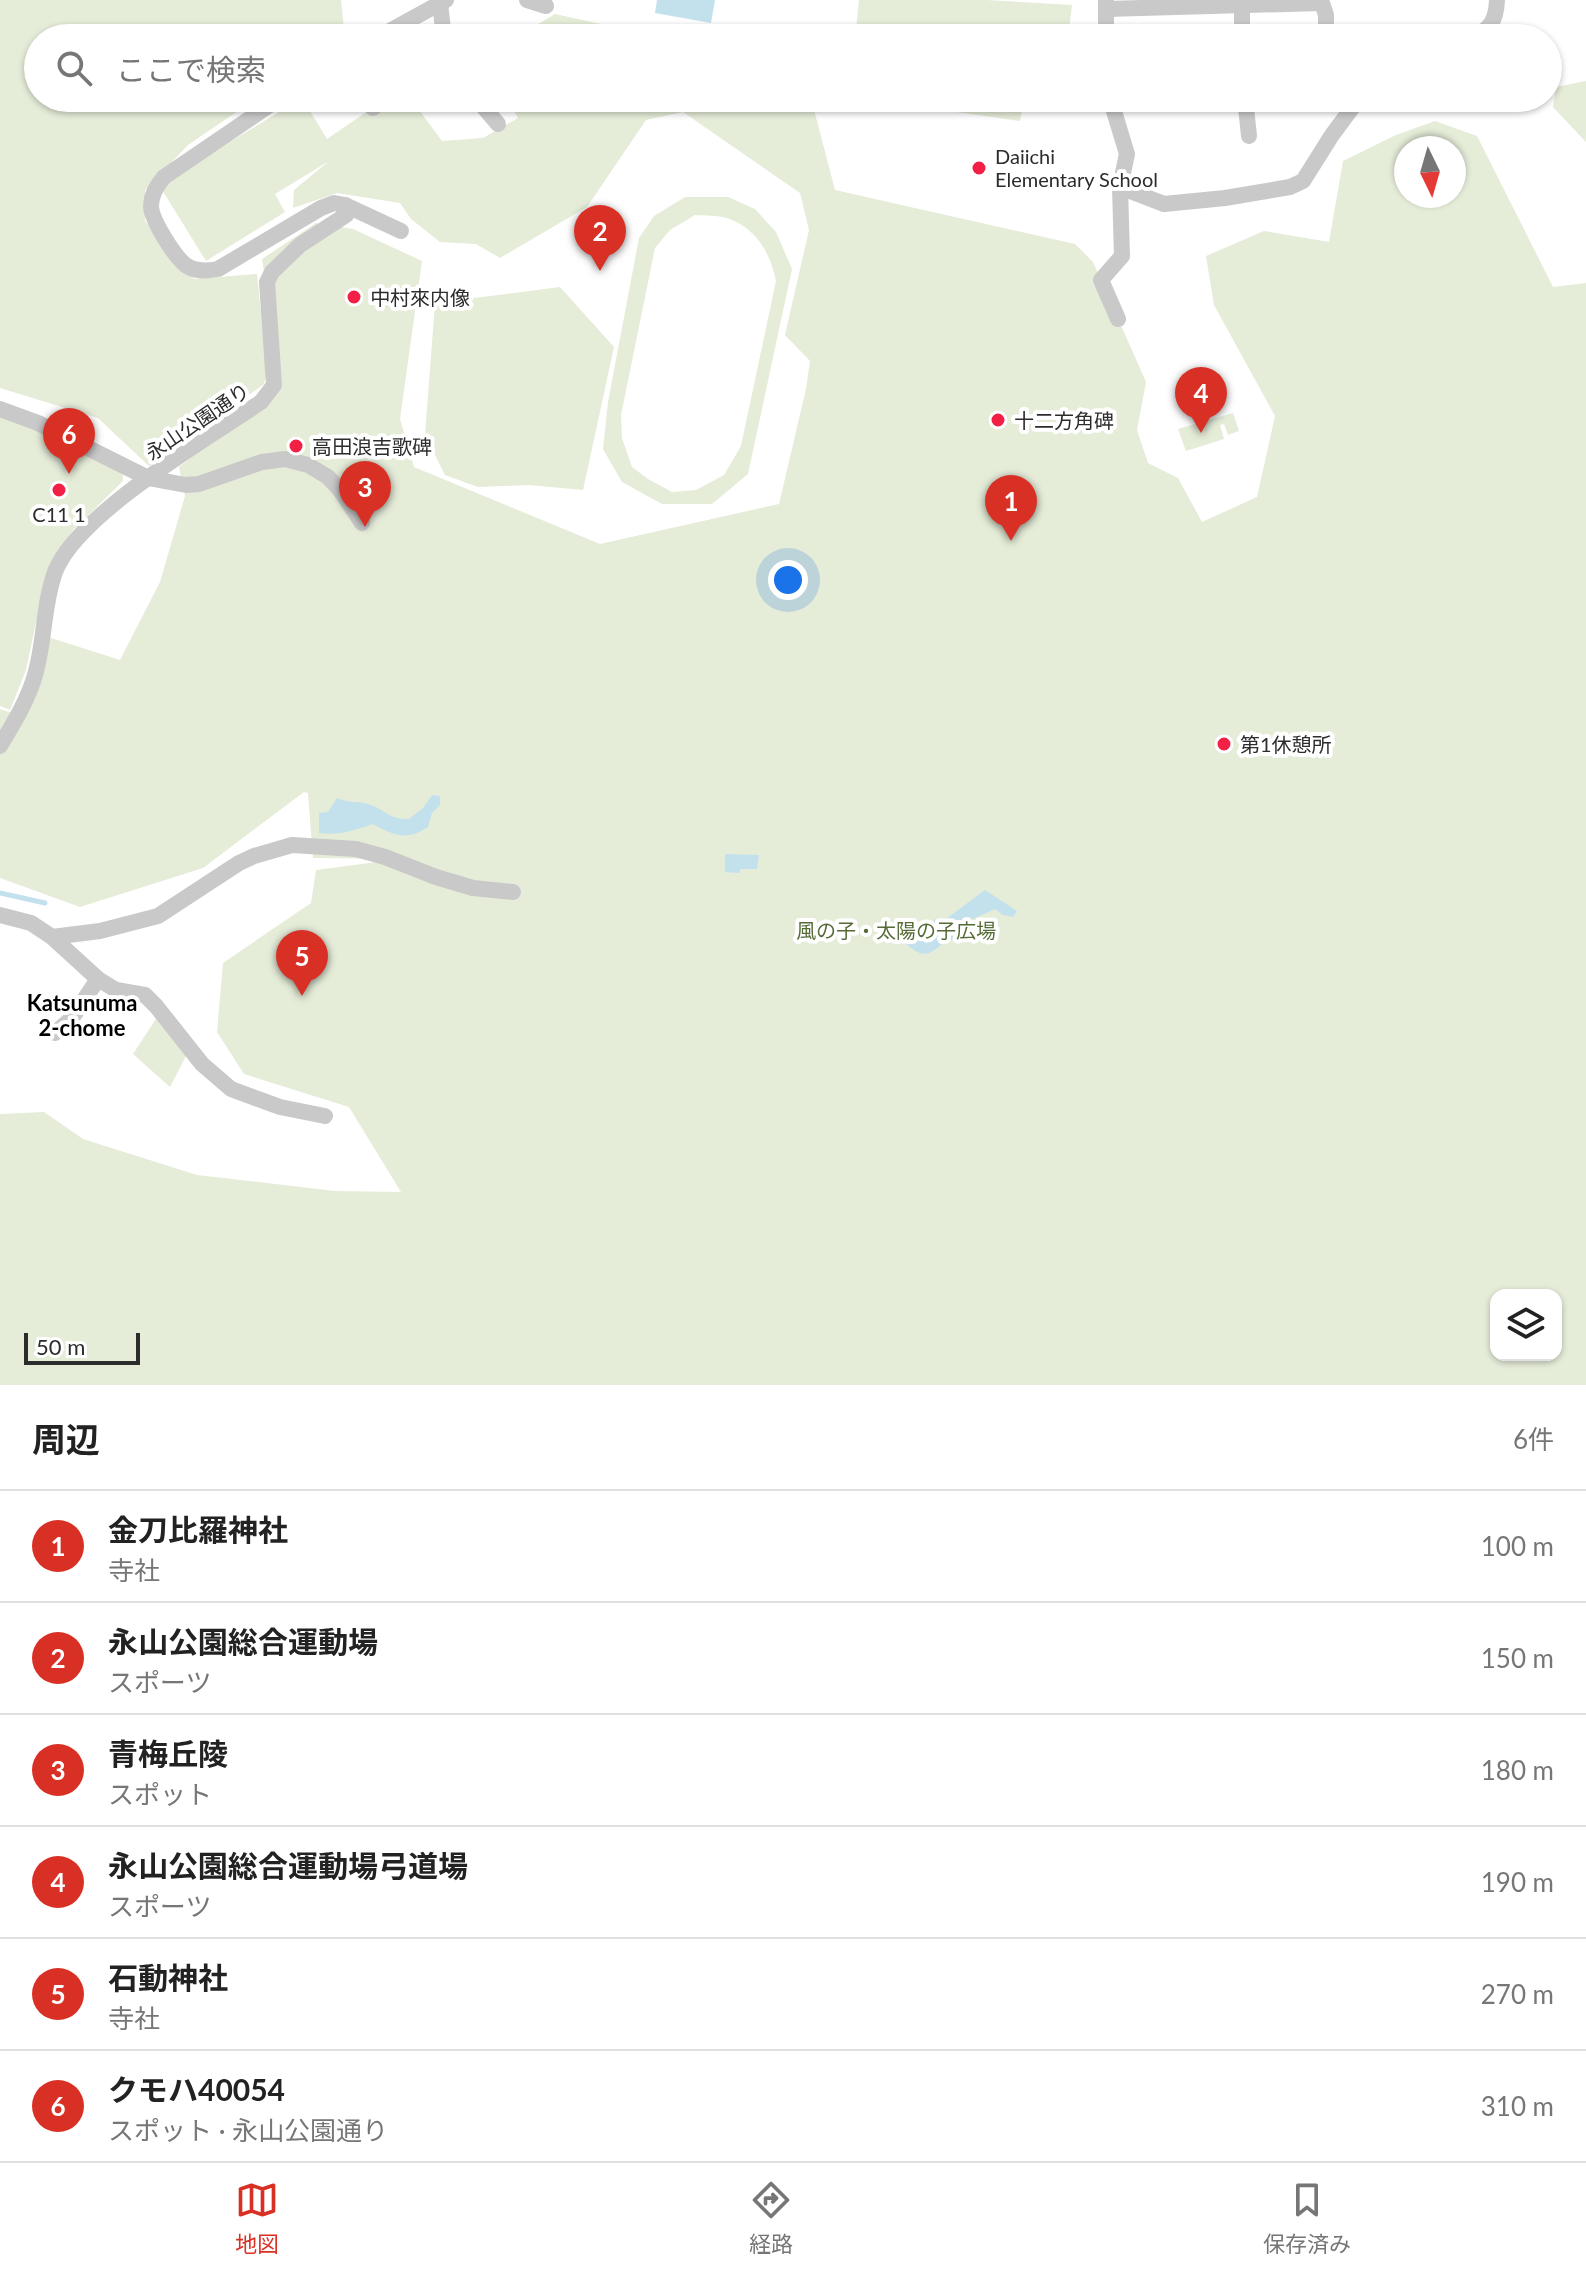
<!DOCTYPE html>
<html lang="ja">
<meta charset="utf-8">
<style>
:root{--surface:#fff;--page:#f6f6f6;--text:#222;--muted:#767676;--line:#e0e0e0;--accent:#d93025}
body{margin:0;font-family:Lato,"Noto Sans JP",sans-serif;background:var(--page);color:var(--text)}
.controls{position:absolute;right:24px;bottom:24px;display:grid;overflow:hidden;border-radius:16px;box-shadow:0 2px 6px #0004}
.controls button{width:72px;height:72px;display:grid;place-items:center;padding:0;border:0;border-bottom:2px solid var(--line);background:var(--surface);color:var(--text);font:40px sans-serif}
.compass{position:absolute;left:1394px;top:136px;width:72px;height:72px;border-radius:50%;background:var(--surface);box-shadow:0 2px 6px #0004;rotate:175deg}
.scale{position:absolute;left:24px;bottom:20px;width:116px;box-sizing:border-box;padding-left:8px;border:4px solid #2c2c2c;border-top:0;font-size:22px;line-height:28px;white-space:nowrap;color:#2c2c2c;-webkit-text-stroke:6px #fff;paint-order:stroke}
.you{position:absolute;left:788px;top:580px;width:28px;height:28px;margin:-20px;border:6px solid #fff;border-radius:50%;background:#1a73e8;box-shadow:0 0 0 12px #1a73e833}
.badge{display:grid;place-items:center;width:52px;height:52px;border-radius:50%;background:var(--accent);color:#fff;font-size:26px;font-weight:700}
.pin{position:absolute;translate:-50% -66px;filter:drop-shadow(0 2px 4px #0008)}
.pin::after{content:'';position:absolute;top:42px;width:28px;height:24px;background:inherit;clip-path:polygon(0 0,100% 0,50% 100%)}
.list{margin:0;padding:0;list-style:none}
h2{display:flex;justify-content:space-between;align-items:center;height:104px;margin:0;padding:0 32px;font-size:34px}
h2 small{font-size:26px;font-weight:400;color:var(--muted)}
.list li{display:grid;grid-template-columns:52px 1fr auto;gap:24px;align-items:center;box-sizing:border-box;height:112px;padding:0 32px;border-top:2px solid var(--line)}
.list b{display:block;font-size:30px;white-space:nowrap}
.list p{margin:0;font-size:26px;white-space:nowrap;color:var(--muted)}
.list em{font-size:26px;font-style:normal;color:var(--muted)}
.icon{flex:none;width:44px;height:44px;fill:none;stroke:currentColor;stroke-width:2;stroke-linecap:round;stroke-linejoin:round}
.map{position:relative;flex:none;width:1586px;height:1385px;overflow:hidden}
.search{position:absolute;background:var(--surface);box-shadow:0 2px 6px #0004;left:24px;right:24px;top:24px;height:88px;display:flex;align-items:center;gap:20px;box-sizing:border-box;padding:0 28px;border-radius:44px;color:var(--muted);font-size:30px}
.sheet{height:776px;background:var(--surface)}
nav{display:flex;justify-content:space-around;align-items:center;box-sizing:border-box;height:112px;border-top:2px solid var(--line);background:var(--surface);font-size:22px;color:var(--muted)}
nav a{display:grid;justify-items:center;gap:4px}
nav .on{color:var(--accent)}
.map>svg:first-child{display:block}
</style>
<div class="map">
<svg width="1586" height="1385" viewBox="0 0 1586 1385">
<rect width="100%" height="100%" fill="#fff"/>
<g fill="#e5ecd8" fill-rule="evenodd">
<polygon points="0,0 341,0 345,38 38,38 38,98 257,98 188,145 145,190 145,221 194,279 257,274 267,372 264,384 149,466 98,418 0,388"/>
<polygon points="859,0 986,0 1072,5 1068,38 855,38"/>
<polygon points="555,14 665,38 515,38"/>
<polygon points="1586,81 1586,142 1553,107 1556,87"/>
<path d="M302,98l25,41 60,-41h23l32,43 41,-3 35,-20 -11,-20h297l8,4 23,88 240,54 18,18 53,120 -9,48 11,33 30,15 24,44 55,-25 18,-81 -61,-111 -8,-49 58,-25 65,11 14,-81 53,-26 39,-14 42,15 76,151 33,-4v1102h-1586v-271l44,-2 39,27 114,36 138,16 66,1 -52,-85 -105,-33 -27,-42 6,-69 88,-60 5,-33 84,-11 -87,-1 -5,-65 -4,-1 -101,76 -123,39 -80,-29v-169l21,7 27,-79 72,23 40,-78 25,-86 -6,-29 103,-80 -20,-128 54,-36 37,6 69,32 -22,158 14,48 186,77 179,-40 27,-115 4,-28 -25,-26 24,-105 -9,-37 -117,-81 -37,8 -59,87 -87,51 -24,-14 -36,-2 -29,-23 -11,-16 -63,-10 -44,15 1,-18 35,-29 -54,33 10,18 -79,49 -47,-76zM1406,148h48v48h-48zM1496,1295h60v60h-60z"/>
<polygon points="858,98 1024,98 1020,121"/>
<path d="M685,197h43l27,12 21,23 16,37 -44,205 -36,30h-50l-40,-22 -19,-33 5,-47 31,-164 15,-22zM695,215c10,1 23,0 32,3 29,10 43,34 49,63l-35,165 -17,29 -28,15 -24,2 -24,-13 -16,-12 -10,-29 -1,-23 34,-167 15,-18z"/>
<polygon points="560,287 614,347 583,490 529,485 478,487 445,475 425,435 435,303"/>
<polygon points="1233,413 1239,431 1228,435 1224,424 1220,425 1224,439 1186,451 1178,429"/>
<polygon points="0,417 19,422 123,474 123,481 73,530 53,559 44,584 26,670 10,710 0,706"/>
<polygon points="156,1019 187,1054 170,1087 133,1054"/>
</g>
<g fill="#c3e1ed">
<polygon points="657,0 715,0 711,23 655,13"/>
<path d="M432,795l8,1v9l-8,8 -4,14c-21,14 -33,9 -55,-3 -18,6 -34,12 -54,9v-20l9,-1 9,-14c13,6 22,2 34,7 16,6 17,14 38,14l14,-11z"/>
<polygon points="725,854 759,855 757,869 741,869 739,873 725,872"/>
<path d="M985,890l32,21 -4,6 -10,-2 -8,-6 -29,13 -3,13c-6,5 -12,4 -19,7 -4,3 -7,7 -11,9 -13,8 -20,-3 -30,-9l7,-17 17,1 9,-7h10z"/>
</g>
<g fill="none" stroke-linecap="round" stroke-linejoin="round">
<polyline stroke="#c3e1ed" stroke-width="5" points="0,893 45,903"/>
<g stroke="#c9c9c9" stroke-width="16">
<polyline points="527,0 546,6"/>
<polyline points="1321,0 1326,15 1326,38"/>
<polyline points="440,3 444,38"/>
<polyline points="1242,6 1242,38"/>
<polyline points="1106,9 1321,3"/>
<polyline points="377,38 446,0"/>
<polyline points="1106,38 1106,2"/>
<path d="M1474,38c17,-11 22,-17 23,-38"/>
<polyline points="476,98 498,124"/>
<polyline points="1110,98 1127,154 1120,187 1122,256 1101,280 1118,319"/>
<polyline points="1245,98 1249,136"/>
<polyline points="373,108 384,98"/>
<polyline points="1120,187 1164,204 1225,198 1290,187 1303,181 1332,135 1355,104 1371,98"/>
<polyline points="345,205 401,231"/>
<polyline points="0,409 38,423 148,478 186,485 199,484 262,462 285,459 308,465 328,477 340,490 362,523"/>
<path d="M0,746c13,-22 28,-46 35,-71 10,-34 8,-70 20,-103 22,-58 153,-134 206,-170l13,-17 -7,-103 5,-10 28,-27 46,-30 -1,-10 -11,-2 -13,5 -103,61c-11,2 -22,3 -31,-3 -12,-8 -36,-47 -36,-60 0,-11 6,-21 13,-29l116,-79"/>
<polyline points="0,915 31,923 52,937 98,979 116,990 145,995 156,1006 202,1064 231,1089 280,1107 325,1116"/>
<polyline points="52,937 100,931 158,916 239,863 254,856 292,845 356,849 385,857 436,877 473,888 513,892"/>
<polyline points="55,1033 72,1018 98,979"/>
</g>
</g>
<g fill="#f22045" stroke="#fff" stroke-width="3">
<circle cx="979" cy="168" r="8"/>
<circle cx="354" cy="297" r="8"/>
<circle cx="998" cy="420" r="8"/>
<circle cx="296" cy="446" r="8"/>
<circle cx="59" cy="490" r="8"/>
<circle cx="1224" cy="744" r="8"/>
</g>
<g text-anchor="middle" dominant-baseline="central" stroke-width="8" stroke-linejoin="round" paint-order="stroke">
<g font-size="20" fill="#2c2c2c" stroke="#fff" text-anchor="start">
<text x="995" y="156">Daiichi<tspan x="995" dy="23">Elementary School</tspan></text>
<text x="370" y="297">中村來内像</text>
<text x="1014" y="420">十二方角碑</text>
<text x="312" y="446">高田浪吉歌碑</text>
<text x="59" y="514" text-anchor="middle">C11 1</text>
<text x="1240" y="744">第1休憩所</text>
</g>
<g font-size="20" fill="#2c2c2c" stroke="#fff">
<text transform="translate(197 421) rotate(-34)">永山公園通り</text>
</g>
<g font-size="20" fill="#556b37" stroke="#fff">
<text x="896" y="930">風の子・太陽の子広場</text>
</g>
<g font-size="22" font-weight="bold" fill="#000" stroke="#fff">
<text x="82" y="1002">Katsunuma<tspan x="82" dy="25">2-chome</tspan></text>
</g>
</g>
</svg>
<div class="controls">
<button><svg class="icon" aria-label="layers" viewBox="0 0 24 24"><path d="M12 4l9 5-9 5-9-5zM3 14l9 5 9-5"/></svg></button>
</div>
<svg class="compass" viewBox="-18 -18 36 36"><path d="M0-13l5 13h-10z" fill="#e53935"/><path d="M0 13l5-13h-10z" fill="#767676"/></svg>
<div class="scale">50 m</div>
<div class="you"></div>
<div class="pin badge" style="left:1011px;top:541px">1</div>
<div class="pin badge" style="left:600px;top:271px">2</div>
<div class="pin badge" style="left:365px;top:527px">3</div>
<div class="pin badge" style="left:1201px;top:433px">4</div>
<div class="pin badge" style="left:302px;top:996px">5</div>
<div class="pin badge" style="left:69px;top:474px">6</div>
<div class="search"><svg class="icon" aria-label="search" viewBox="0 0 24 24"><circle cx="10" cy="10" r="6"/><path d="M15 15l6 6"/></svg>ここで検索</div>
</div>
<section class="sheet">
<h2>周辺<small>6件</small></h2>
<ul class="list">
<li><span class="badge">1</span><div><b>金刀比羅神社</b><p>寺社</p></div><em>100 m</em></li>
<li><span class="badge">2</span><div><b>永山公園総合運動場</b><p>スポーツ</p></div><em>150 m</em></li>
<li><span class="badge">3</span><div><b>青梅丘陵</b><p>スポット</p></div><em>180 m</em></li>
<li><span class="badge">4</span><div><b>永山公園総合運動場弓道場</b><p>スポーツ</p></div><em>190 m</em></li>
<li><span class="badge">5</span><div><b>石動神社</b><p>寺社</p></div><em>270 m</em></li>
<li><span class="badge">6</span><div><b>クモハ40054</b><p>スポット · 永山公園通り</p></div><em>310 m</em></li>
</ul>
</section>
<nav>
<a class="on"><svg class="icon" aria-label="map" viewBox="0 0 24 24"><path d="M3 6l6-2 6 2 6-2v14l-6 2-6-2-6 2zM9 4v14M15 6v14"/></svg>地図</a>
<a><svg class="icon" aria-label="directions" viewBox="0 0 24 24"><path d="M12 3l9 9-9 9-9-9zM9 14v-3h6M13 9l2 2-2 2"/></svg>経路</a>
<a><svg class="icon" aria-label="saved" viewBox="0 0 24 24"><path d="M7 4h10v16l-5-4-5 4z"/></svg>保存済み</a>
</nav>
